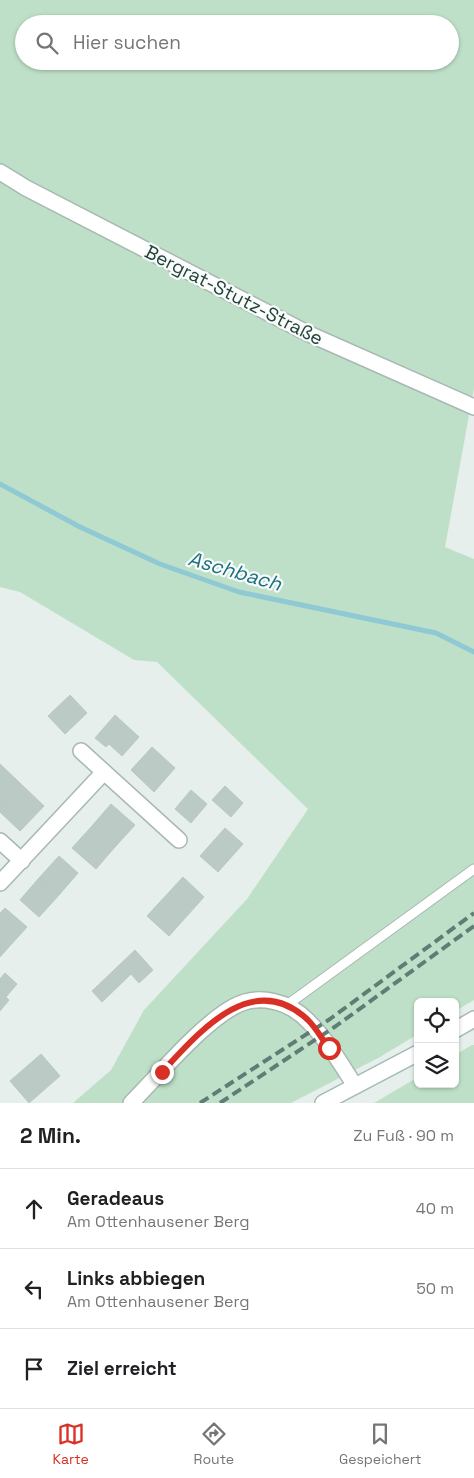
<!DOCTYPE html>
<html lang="de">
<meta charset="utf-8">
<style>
:root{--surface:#fff;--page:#f6f6f6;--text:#202124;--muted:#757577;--line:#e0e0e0;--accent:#d93025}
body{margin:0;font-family:"Space Grotesk",sans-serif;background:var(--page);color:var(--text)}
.controls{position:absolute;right:15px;bottom:15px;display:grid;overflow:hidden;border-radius:8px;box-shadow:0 1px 4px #0004}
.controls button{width:45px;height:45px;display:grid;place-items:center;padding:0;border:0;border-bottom:1px solid var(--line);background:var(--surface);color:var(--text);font:25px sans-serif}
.stop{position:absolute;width:15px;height:15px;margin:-11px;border:4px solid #d93025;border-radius:50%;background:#fff}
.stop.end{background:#d93025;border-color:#fff;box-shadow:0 1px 5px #0008}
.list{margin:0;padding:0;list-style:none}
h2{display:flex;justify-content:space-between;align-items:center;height:65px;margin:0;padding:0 20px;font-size:21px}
h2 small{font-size:16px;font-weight:400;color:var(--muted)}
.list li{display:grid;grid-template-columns:32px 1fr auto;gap:15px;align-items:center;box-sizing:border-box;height:80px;padding:0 20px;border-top:1px solid var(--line)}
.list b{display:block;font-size:19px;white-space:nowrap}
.list p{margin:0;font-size:16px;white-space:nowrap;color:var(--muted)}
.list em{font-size:16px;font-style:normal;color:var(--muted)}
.icon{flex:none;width:28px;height:28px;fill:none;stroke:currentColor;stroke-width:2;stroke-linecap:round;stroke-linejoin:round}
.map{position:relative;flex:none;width:474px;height:1103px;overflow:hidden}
.search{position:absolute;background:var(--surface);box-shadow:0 1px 4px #0004;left:15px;right:15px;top:15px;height:55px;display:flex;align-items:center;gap:12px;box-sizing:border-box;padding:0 18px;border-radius:28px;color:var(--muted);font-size:19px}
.sheet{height:305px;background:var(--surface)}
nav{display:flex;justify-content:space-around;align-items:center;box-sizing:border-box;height:70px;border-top:1px solid var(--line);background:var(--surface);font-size:14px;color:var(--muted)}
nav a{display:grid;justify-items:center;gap:2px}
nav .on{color:var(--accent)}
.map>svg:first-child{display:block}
</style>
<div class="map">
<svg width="474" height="1103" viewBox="0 0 474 1103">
<rect width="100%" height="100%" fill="#e6efeb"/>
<g fill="#bfe0c8" fill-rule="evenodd">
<path d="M0,0h474v388l-29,159 29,12v441l-19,11v-9h-37v32l-38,23 -89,46h-218l38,-33 33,-60 103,-111 61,-90 -151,-147 -23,-2 -114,-68 -20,-5zM24,24h426v37h-426z"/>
<polygon points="472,1045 474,1045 474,1103 374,1103 418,1077 418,1084 455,1084 455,1055"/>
</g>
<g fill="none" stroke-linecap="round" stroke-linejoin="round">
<polyline stroke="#8ec9d4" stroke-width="5" points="0,484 80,527 160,564 239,592 436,633 474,652"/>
</g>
<g fill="#bbcac4" stroke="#b8c9c2">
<polygon points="70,695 87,713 65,734 48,716"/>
<polygon points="115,715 139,737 122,756 109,744 106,747 95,738"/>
<polygon points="152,747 175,768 154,792 131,770"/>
<polygon points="0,764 21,784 0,806"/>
<polygon points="21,784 44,806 20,831 0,812 0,806"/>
<polygon points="225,786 243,803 231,817 212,800"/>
<polygon points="191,790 207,804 191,823 175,809"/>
<polygon points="111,804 135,825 115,847 92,826"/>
<polygon points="92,826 115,847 96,869 72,848"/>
<polygon points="225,828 243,844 218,872 200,856"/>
<polygon points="59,856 78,873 59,895 39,878"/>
<polygon points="183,877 204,897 169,936 147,916"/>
<polygon points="39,878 59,895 39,917 20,900"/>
<polygon points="5,908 27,927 7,949 0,942 0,913"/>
<polygon points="0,942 7,949 0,957"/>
<polygon points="135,950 153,970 139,983 131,974 102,1002 92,991"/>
<polygon points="5,973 17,984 6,997 0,992 0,979"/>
<polygon points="0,992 9,1000 0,1011"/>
<polygon points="41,1054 60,1076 29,1103 10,1081"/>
</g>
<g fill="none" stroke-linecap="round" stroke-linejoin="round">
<g stroke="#a8b8b2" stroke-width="11">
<polyline id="lane" points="287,1005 474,869"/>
</g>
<g stroke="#a8b8b2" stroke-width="18">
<g id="street">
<polyline points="0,172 26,188 307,333 474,407"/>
<polyline points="81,751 179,840"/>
<polyline points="0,841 22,861"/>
<polyline points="0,883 104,772"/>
<path d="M131,1103c28,-28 70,-79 104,-97 24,-13 55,-4 73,15 19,19 33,43 47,65"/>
</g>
</g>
<g stroke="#a4bbb3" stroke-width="18">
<g id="secondary">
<polyline points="455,1030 474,1019"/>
<polyline points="323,1103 418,1053"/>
</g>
</g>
<use href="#lane" stroke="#fff" stroke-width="9"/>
<use href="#street" stroke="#fff" stroke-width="15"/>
<use href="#secondary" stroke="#fff" stroke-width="15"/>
<g stroke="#5f7d75" stroke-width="4" stroke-dasharray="10 5" stroke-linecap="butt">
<polyline points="200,1103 330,1019 474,913"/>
<polyline points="220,1103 336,1026 474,926"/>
</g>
</g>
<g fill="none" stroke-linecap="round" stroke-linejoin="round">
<path stroke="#d93025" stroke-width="6" d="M162,1072c37,-40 91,-104 146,-52 8,8 14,19 21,28"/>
</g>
<g text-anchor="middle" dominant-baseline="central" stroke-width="4.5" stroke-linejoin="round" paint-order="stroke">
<g font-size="19" fill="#24423a" stroke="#f7fbf9">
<text transform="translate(234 295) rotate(27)">Bergrat-Stutz-Straße</text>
</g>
<g font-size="20" font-style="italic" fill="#1c6f80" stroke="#f7fbf9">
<text transform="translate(235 571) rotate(16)">Aschbach</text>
</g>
</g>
</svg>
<div class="controls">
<button><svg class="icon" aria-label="locate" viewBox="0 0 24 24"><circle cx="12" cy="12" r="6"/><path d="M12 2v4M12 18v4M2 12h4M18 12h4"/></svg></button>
<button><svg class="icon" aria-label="layers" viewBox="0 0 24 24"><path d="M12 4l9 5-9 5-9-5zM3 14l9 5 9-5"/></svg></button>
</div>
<div class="stop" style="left:329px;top:1048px"></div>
<div class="stop end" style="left:162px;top:1072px"></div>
<div class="search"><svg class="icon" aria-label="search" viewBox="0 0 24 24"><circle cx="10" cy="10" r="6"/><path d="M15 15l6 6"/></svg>Hier suchen</div>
</div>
<section class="sheet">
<h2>2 Min.<small>Zu Fuß · 90 m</small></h2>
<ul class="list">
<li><svg class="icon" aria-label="ahead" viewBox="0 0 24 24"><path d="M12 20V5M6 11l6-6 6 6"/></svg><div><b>Geradeaus</b><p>Am Ottenhausener Berg</p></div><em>40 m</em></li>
<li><svg class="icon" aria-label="left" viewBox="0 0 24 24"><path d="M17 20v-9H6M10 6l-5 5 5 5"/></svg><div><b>Links abbiegen</b><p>Am Ottenhausener Berg</p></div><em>50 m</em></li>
<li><svg class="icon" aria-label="arrive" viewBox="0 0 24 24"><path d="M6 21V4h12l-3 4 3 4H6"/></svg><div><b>Ziel erreicht</b></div></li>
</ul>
</section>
<nav>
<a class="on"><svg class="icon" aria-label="map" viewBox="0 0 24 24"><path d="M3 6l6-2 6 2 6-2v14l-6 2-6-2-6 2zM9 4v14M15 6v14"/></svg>Karte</a>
<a><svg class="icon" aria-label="directions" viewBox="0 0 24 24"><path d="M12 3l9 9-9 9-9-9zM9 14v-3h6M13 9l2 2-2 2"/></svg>Route</a>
<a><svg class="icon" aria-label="saved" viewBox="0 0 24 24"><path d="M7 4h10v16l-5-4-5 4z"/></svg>Gespeichert</a>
</nav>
